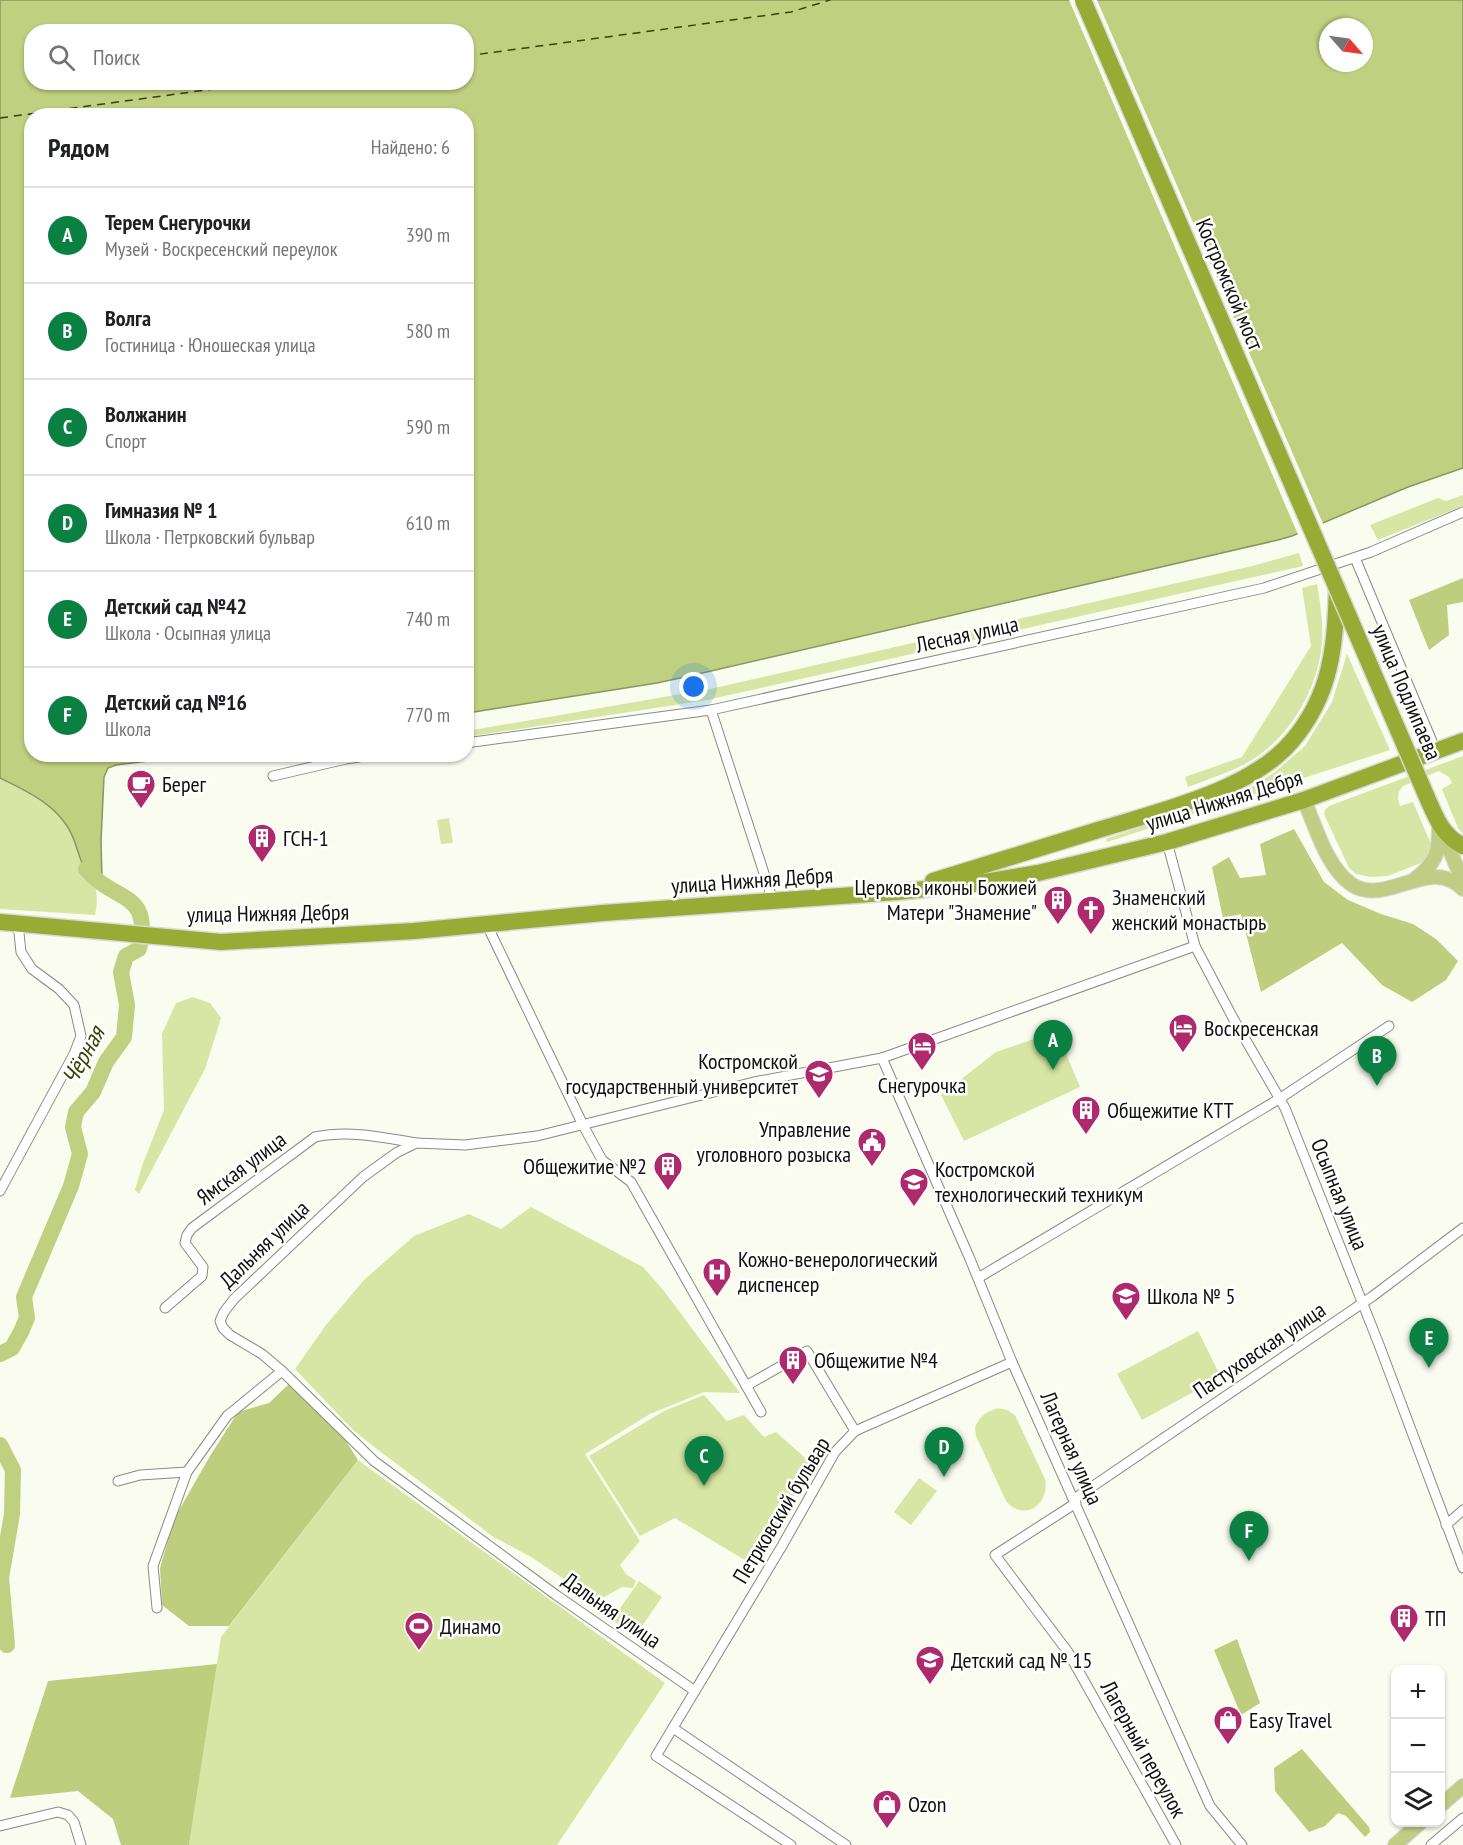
<!DOCTYPE html>
<html lang="ru">
<meta charset="utf-8">
<style>
:root{--surface:#fff;--page:#f2f2f2;--text:#202124;--muted:#757577;--line:#e0e0e0;--accent:#0b8043}
body{margin:0;font-family:"PT Sans Narrow",sans-serif;background:var(--page);color:var(--text)}
.controls{position:absolute;right:18px;bottom:18px;display:grid;overflow:hidden;border-radius:12px;box-shadow:0 2px 4px #0004}
.controls button{width:54px;height:54px;display:grid;place-items:center;padding:0;border:0;border-bottom:2px solid var(--line);background:var(--surface);color:var(--text);font:30px sans-serif}
.compass{position:absolute;left:1319px;top:18px;width:54px;height:54px;border-radius:50%;background:var(--surface);box-shadow:0 2px 4px #0004;rotate:118deg}
.you{position:absolute;left:694px;top:687px;width:21px;height:21px;margin:-15px;border:4px solid #fff;border-radius:50%;background:#1a73e8;box-shadow:0 0 0 9px #1a73e833}
.badge{display:grid;place-items:center;width:39px;height:39px;border-radius:50%;background:var(--accent);color:#fff;font-size:20px;font-weight:700}
.pin{position:absolute;translate:-50% -50px;filter:drop-shadow(0 2px 3px #0008)}
.pin::after{content:'';position:absolute;top:32px;width:21px;height:18px;background:inherit;clip-path:polygon(0 0,100% 0,50% 100%)}
.list{margin:0;padding:0;list-style:none}
h2{display:flex;justify-content:space-between;align-items:center;height:78px;margin:0;padding:0 24px;font-size:26px}
h2 small{font-size:20px;font-weight:400;color:var(--muted)}
.list li{display:grid;grid-template-columns:39px 1fr auto;gap:18px;align-items:center;box-sizing:border-box;height:96px;padding:0 24px;border-top:2px solid var(--line)}
.list b{display:block;font-size:22px;white-space:nowrap}
.list p{margin:0;font-size:20px;white-space:nowrap;color:var(--muted)}
.list em{font-size:20px;font-style:normal;color:var(--muted)}
.icon{flex:none;width:33px;height:33px;fill:none;stroke:currentColor;stroke-width:2;stroke-linecap:round;stroke-linejoin:round}
.map{position:relative;flex:none;width:1463px;height:1845px;overflow:hidden}
.search{position:absolute;background:var(--surface);box-shadow:0 2px 4px #0004;left:24px;top:24px;width:450px;height:66px;display:flex;align-items:center;gap:15px;box-sizing:border-box;padding:0 21px;border-radius:24px;color:var(--muted);font-size:22px}
.panel{position:absolute;background:var(--surface);box-shadow:0 2px 4px #0004;left:24px;top:108px;width:450px;height:654px;border-radius:24px}
.map>svg:first-child{display:block}
</style>
<div class="map">
<svg width="1463" height="1845" viewBox="0 0 1463 1845">
<rect width="100%" height="100%" fill="#f9fcef"/>
<g fill="#d7e6a4">
<polygon points="1463,495 1463,506 1378,540 1370,525 1438,498 1446,501"/>
<polygon points="1299,553 1303,566 707,700 467,737 467,731 710,689 1252,566"/>
<path d="M1317,584c4,23 8,49 3,73 -8,43 -37,88 -77,108 -18,9 -37,15 -55,22l-3,-10 57,-20 69,-111 -9,-58z"/>
<polygon points="1347,654 1390,750 1107,842 1106,839 1247,790 1275,772 1305,746 1332,702"/>
<path d="M1463,756v78l-5,-6 -16,-39 10,-6 -3,-6 -10,-6 -36,15c-6,7 -6,11 -3,20l13,-4 18,42 -2,11 -6,7 -35,14 -18,1 -14,-3 -7,-6 -25,-54 1,-4 4,-4z"/>
<path d="M0,778c26,12 55,25 69,51 7,12 8,27 14,39 3,7 10,13 12,19 3,9 2,19 0,28l-95,-6z"/>
<polygon points="449,818 453,843 441,844 437,820"/>
<polygon points="193,997 210,1003 221,1018 205,1069 139,1194 135,1190 142,1166 164,1110 162,1034 176,1003"/>
<polygon points="1040,1037 1061,1042 1080,1087 964,1141 941,1095 996,1052"/>
<polygon points="531,1207 643,1267 664,1291 740,1393 704,1392 650,1414 585,1454 640,1541 620,1565 626,1574 636,1581 633,1588 622,1587 597,1601 531,1557 492,1536 373,1446 353,1430 295,1369 326,1325 364,1280 414,1236 469,1214 501,1229"/>
<polygon points="1198,1331 1221,1377 1142,1420 1117,1374"/>
<polygon points="704,1395 727,1421 744,1415 764,1437 776,1432 812,1464 787,1507 785,1520 753,1565 675,1518 640,1536 589,1456 664,1411"/>
<path d="M998,1408l9,2 8,5 30,64c5,26 -21,43 -39,22l-30,-65 -1,-9c5,-11 11,-15 23,-19z"/>
<polygon points="358,1460 665,1683 557,1845 189,1845 221,1637"/>
<polygon points="919,1478 937,1491 911,1525 894,1512"/>
<polygon points="639,1581 662,1597 635,1636 612,1620"/>
</g>
<g fill="#bece7e">
<polygon points="1463,578 1463,602 1447,605 1449,635 1429,650 1409,600"/>
<polygon points="1294,829 1324,882 1348,900 1381,914 1413,924 1436,939 1458,961 1446,980 1412,1002 1382,985 1342,943 1261,992 1241,914 1223,918 1212,867 1229,857 1240,878 1266,875 1260,844"/>
<polygon points="289,1384 344,1438 358,1460 229,1626 189,1626 162,1605 160,1568 174,1519 210,1456 238,1412 269,1403"/>
<polygon points="1237,1639 1260,1703 1241,1715 1214,1650"/>
<polygon points="217,1664 189,1845 121,1845 113,1819 78,1791 10,1798 48,1681"/>
<polygon points="1302,1749 1369,1827 1370,1832 1365,1837 1346,1816 1338,1813 1325,1826 1309,1832 1275,1791 1274,1768"/>
</g>
<path fill="#bfd080" stroke="#8a975e" stroke-width="1.5" fill-rule="evenodd" d="M0,0h1463v468l-55,19 -116,49 -14,4 -584,135 -37,8 -190,30 -1,-597h-434v638l166,1 -82,10 -8,3 -4,9 -3,64 1,38 -1,6 -6,1c-12,-14 -15,-29 -21,-46 -12,-33 -45,-48 -74,-62zM1328,27h36v36h-36zM32,32h434v50h-434z"/>
<polygon fill="#f9fcef" points="1069,0 1097,0 1324,526 1299,537"/>
<g fill="none" stroke-linecap="round" stroke-linejoin="round">
<g stroke="#bfd080" stroke-width="16">
<path d="M0,1354l12,-6 9,-16 6,-14 -3,-21 47,-111 9,-32 -7,-27 3,-15 17,-20 13,-30 18,-25 3,-32 -6,-33 5,-16 13,-7c14,-59 -25,-46 -53,-80"/>
<polyline points="0,1445 13,1470 12,1514 1,1578 7,1645"/>
</g>
<g stroke="#3a4204" stroke-width="1.5" stroke-dasharray="8 6" stroke-linecap="butt">
<polyline points="466,56 791,12 830,0"/>
<polyline points="0,118 265,82"/>
</g>
<g stroke="#898b80" stroke-width="11">
<g id="street">
<polyline points="1355,558 1436,751"/>
<polyline points="711,710 773,901"/>
<polyline points="466,743 711,710 1264,588 1371,552 1463,512"/>
<polyline points="273,776 346,759 378,754"/>
<polyline points="1167,842 1195,946 1233,1018 1285,1108 1378,1342 1463,1568"/>
<polyline points="486,923 583,1125 602,1160 631,1182 761,1412"/>
<polyline points="882,1058 970,1259 1012,1362 1210,1806 1242,1845"/>
<polyline points="0,1191 74,1054 81,1036 74,1005 59,989 32,969 21,952 18,924"/>
<polyline points="978,1278 1279,1099 1389,1026"/>
<path d="M165,1308l37,-32 1,-9 -18,-24 2,-8 5,-7 123,-91c34,-7 66,0 101,6"/>
<polyline points="746,1386 807,1351 855,1431"/>
<polyline points="118,1481 140,1475 187,1472"/>
<polyline points="1074,1499 1373,1296 1463,1228"/>
<polyline points="1076,1503 995,1555 1068,1652 1176,1845"/>
<polyline points="1446,1525 1463,1510"/>
<polyline points="157,1608 153,1566 187,1472 227,1416 282,1371"/>
<polyline points="695,1691 556,1595 374,1461 282,1371 262,1354 230,1335 223,1328 220,1321 224,1312 234,1299 363,1177 396,1153 416,1143 465,1145 537,1136 754,1082 882,1058 1195,946"/>
<polyline points="673,1728 846,1845"/>
<polyline points="0,1826 58,1812 68,1815 74,1822 81,1845"/>
<polyline points="791,1845 656,1756 782,1546 835,1452 855,1431 1012,1362"/>
<polyline points="1431,1845 1463,1818"/>
</g>
</g>
<g stroke="#d9d9d8" stroke-width="16">
<g id="primary">
<path d="M1304,800c11,25 20,58 40,78 36,38 83,-26 119,11"/>
<polyline points="1441,830 1463,881"/>
<path d="M1415,879c22,-17 24,-26 24,-53"/>
<polyline points="1440,1806 1463,1786"/>
<polyline points="1395,1845 1421,1822"/>
</g>
</g>
<g stroke="#d9d9d8" stroke-width="19">
<g id="highway">
<path d="M1426,795c9,20 15,40 37,51"/>
<path d="M933,881c54,-17 108,-33 162,-50 61,-19 155,-40 197,-90 40,-47 43,-95 45,-154"/>
<polyline points="0,922 221,942 414,931 603,913 897,892 973,884 1038,873 1167,842 1304,800 1463,741"/>
</g>
</g>
<use href="#street" stroke="#fff" stroke-width="9"/>
<use href="#primary" stroke="#c1cd85" stroke-width="14"/>
<use href="#highway" stroke="#98ab34" stroke-width="16"/>
<g stroke="#d9d9d8" stroke-width="19" stroke-linecap="butt">
<polyline id="highway-bridge" points="1083,0 1426,795"/>
</g>
<use href="#highway-bridge" stroke="#98ab34" stroke-width="16"/>
</g>
<defs>
<g id="cafe-pin" transform="scale(1.5)"><path d="M0 17L-7.5 6A9.5 9.5 0 1 1 7.5 6Z" fill="#af296d" stroke="#fff"/><path d="M-5.5-4.5H6V0H3Q3 3.5 0 3.5H-2.5Q-5.5 3.5-5.5 0ZM3-3.2v2h1.7v-2ZM-6 4.5H4V6H-6Z" fill="#fff"/></g>
<g id="building-pin" transform="scale(1.5)"><path d="M0 17L-7.5 6A9.5 9.5 0 1 1 7.5 6Z" fill="#af296d" stroke="#fff"/><path d="M-4-6H4V6H1V3H-1V6H-4ZM-2.5-4.3h1.7v1.8h-1.7ZM.8-4.3h1.7v1.8H.8ZM-2.5-1h1.7V.8h-1.7ZM.8-1h1.7V.8H.8Z" fill="#fff"/></g>
<g id="church-pin" transform="scale(1.5)"><path d="M0 17L-7.5 6A9.5 9.5 0 1 1 7.5 6Z" fill="#af296d" stroke="#fff"/><path d="M-1.2-6h2.4v3.5h3.3v2.4h-3.3V6h-2.4V-.1h-3.3v-2.4h3.3Z" fill="#fff"/></g>
<g id="hotel-pin" transform="scale(1.5)"><path d="M0 17L-7.5 6A9.5 9.5 0 1 1 7.5 6Z" fill="#af296d" stroke="#fff"/><path d="M-6-4.5h1.5V1H6V5H4.5V3h-9V5H-6ZM-4 0a1.8 1.8 0 1 1 3.6 0ZM.5 0V-2.5h3Q6-2.5 6 0Z" fill="#fff"/></g>
<g id="university-pin" transform="scale(1.5)"><path d="M0 17L-7.5 6A9.5 9.5 0 1 1 7.5 6Z" fill="#af296d" stroke="#fff"/><path d="M0-5L7-2L0 1L-7-2ZM-4 1L0 2.5L4 1V4Q0 6-4 4Z" fill="#fff"/></g>
<g id="civic-pin" transform="scale(1.5)"><path d="M0 17L-7.5 6A9.5 9.5 0 1 1 7.5 6Z" fill="#af296d" stroke="#fff"/><path d="M-.6-6.5H3V-4.5H.6V-3L4-1V1h2V6H-6V1h2V-1L-.6-3ZM-1.2 2.5V6h2.4V2.5Z" fill="#fff"/></g>
<g id="hospital-pin" transform="scale(1.5)"><path d="M0 17L-7.5 6A9.5 9.5 0 1 1 7.5 6Z" fill="#af296d" stroke="#fff"/><path d="M-5-5h3v3.5h4V-5h3V5h-3V1.5h-4V5h-3Z" fill="#fff"/></g>
<g id="school-pin" transform="scale(1.5)"><path d="M0 17L-7.5 6A9.5 9.5 0 1 1 7.5 6Z" fill="#af296d" stroke="#fff"/><path d="M0-5L7-2L0 1L-7-2ZM-4 1L0 2.5L4 1V4Q0 6-4 4Z" fill="#fff"/></g>
<g id="stadium-pin" transform="scale(1.5)"><path d="M0 17L-7.5 6A9.5 9.5 0 1 1 7.5 6Z" fill="#af296d" stroke="#fff"/><path d="M0-5a6.5 5 0 1 0 0 10a6.5 5 0 1 0 0-10ZM-3.5-1.8h7v3.6h-7Z" fill="#fff"/></g>
<g id="shop-pin" transform="scale(1.5)"><path d="M0 17L-7.5 6A9.5 9.5 0 1 1 7.5 6Z" fill="#af296d" stroke="#fff"/><path d="M-5-2.5h2.3a2.7 3.5 0 0 1 5.4 0H5L5.5 6h-11ZM-1.5-2.5h3a1.5 2.3 0 0 0-3 0Z" fill="#fff"/></g>
</defs>
<g fill-rule="evenodd">
<use href="#cafe-pin" x="141" y="784"/>
<use href="#building-pin" x="262" y="838"/>
<use href="#building-pin" x="1058" y="900"/>
<use href="#church-pin" x="1091" y="910"/>
<use href="#hotel-pin" x="1183" y="1028"/>
<use href="#hotel-pin" x="922" y="1046"/>
<use href="#university-pin" x="819" y="1074"/>
<use href="#building-pin" x="1086" y="1110"/>
<use href="#civic-pin" x="872" y="1142"/>
<use href="#building-pin" x="668" y="1166"/>
<use href="#university-pin" x="914" y="1182"/>
<use href="#hospital-pin" x="717" y="1272"/>
<use href="#school-pin" x="1126" y="1296"/>
<use href="#building-pin" x="793" y="1360"/>
<use href="#building-pin" x="1404" y="1618"/>
<use href="#stadium-pin" x="419" y="1626"/>
<use href="#school-pin" x="930" y="1660"/>
<use href="#shop-pin" x="1228" y="1720"/>
<use href="#shop-pin" x="887" y="1804"/>
</g>
<g text-anchor="middle" dominant-baseline="central" stroke-width="5" stroke-linejoin="round" paint-order="stroke">
<g font-size="22" fill="#10110d" stroke="#fff">
<text transform="translate(1230 284) rotate(67)">Костромской мост</text>
<text transform="translate(967 634) rotate(-12)">Лесная улица</text>
<text transform="translate(1407 692) rotate(67)">улица Подлипаева</text>
<text transform="translate(1224 800) rotate(-17)">улица Нижняя Дебря</text>
<text transform="translate(752 880) rotate(-4)">улица Нижняя Дебря</text>
<text transform="translate(268 913) rotate(-1)">улица Нижняя Дебря</text>
<text transform="translate(241 1168) rotate(-37)">Ямская улица</text>
<text transform="translate(1340 1194) rotate(68)">Осыпная улица</text>
<text transform="translate(264 1244) rotate(-44)">Дальняя улица</text>
<text transform="translate(1259 1350) rotate(-34)">Пастуховская улица</text>
<text transform="translate(1072 1448) rotate(66)">Лагерная улица</text>
<text transform="translate(781 1510) rotate(-59)">Петрковский бульвар</text>
<text transform="translate(612 1610) rotate(35)">Дальняя улица</text>
<text transform="translate(1144 1749) rotate(61)">Лагерный переулок</text>
</g>
<g font-size="22" fill="#10110d" stroke="#fff" text-anchor="start">
<text x="162" y="784">Берег</text>
<text x="283" y="838">ГСН-1</text>
<text x="1037" y="887" text-anchor="end">Церковь иконы Божией<tspan x="1037" dy="25">Матери "Знамение"</tspan></text>
<text x="1112" y="897">Знаменский<tspan x="1112" dy="25">женский монастырь</tspan></text>
<text x="1204" y="1028">Воскресенская</text>
<text x="798" y="1061" text-anchor="end">Костромской<tspan x="798" dy="25">государственный университет</tspan></text>
<text x="922" y="1085" text-anchor="middle">Снегурочка</text>
<text x="1107" y="1110">Общежитие КТТ</text>
<text x="851" y="1129" text-anchor="end">Управление<tspan x="851" dy="25">уголовного розыска</tspan></text>
<text x="647" y="1166" text-anchor="end">Общежитие №2</text>
<text x="935" y="1169">Костромской<tspan x="935" dy="25">технологический техникум</tspan></text>
<text x="738" y="1259">Кожно-венерологический<tspan x="738" dy="25">диспенсер</tspan></text>
<text x="1147" y="1296">Школа № 5</text>
<text x="814" y="1360">Общежитие №4</text>
<text x="1425" y="1618">ТП</text>
<text x="440" y="1626">Динамо</text>
<text x="951" y="1660">Детский сад № 15</text>
<text x="1249" y="1720">Easy Travel</text>
<text x="908" y="1804">Ozon</text>
</g>
<g font-size="24" font-style="italic" fill="#3a4204" stroke="#fff">
<text transform="translate(83 1055) rotate(-61)">Чёрная</text>
</g>
</g>
</svg>
<div class="controls">
<button>+</button>
<button>−</button>
<button><svg class="icon" aria-label="layers" viewBox="0 0 24 24"><path d="M12 4l9 5-9 5-9-5zM3 14l9 5 9-5"/></svg></button>
</div>
<svg class="compass" viewBox="-18 -18 36 36"><path d="M0-13l5 13h-10z" fill="#e53935"/><path d="M0 13l5-13h-10z" fill="#757577"/></svg>
<div class="you"></div>
<div class="pin badge" style="left:1053px;top:1070px">A</div>
<div class="pin badge" style="left:1377px;top:1086px">B</div>
<div class="pin badge" style="left:704px;top:1486px">C</div>
<div class="pin badge" style="left:944px;top:1477px">D</div>
<div class="pin badge" style="left:1429px;top:1368px">E</div>
<div class="pin badge" style="left:1249px;top:1561px">F</div>
<div class="search"><svg class="icon" aria-label="search" viewBox="0 0 24 24"><circle cx="10" cy="10" r="6"/><path d="M15 15l6 6"/></svg>Поиск</div>
<section class="panel">
<h2>Рядом<small>Найдено: 6</small></h2>
<ul class="list">
<li><span class="badge">A</span><div><b>Терем Cнегурочки</b><p>Музей · Воскресенский переулок</p></div><em>390 m</em></li>
<li><span class="badge">B</span><div><b>Волга</b><p>Гостиница · Юношеская улица</p></div><em>580 m</em></li>
<li><span class="badge">C</span><div><b>Волжанин</b><p>Спорт</p></div><em>590 m</em></li>
<li><span class="badge">D</span><div><b>Гимназия № 1</b><p>Школа · Петрковский бульвар</p></div><em>610 m</em></li>
<li><span class="badge">E</span><div><b>Детский сад №42</b><p>Школа · Осыпная улица</p></div><em>740 m</em></li>
<li><span class="badge">F</span><div><b>Детский сад №16</b><p>Школа</p></div><em>770 m</em></li>
</ul>
</section>
</div>
